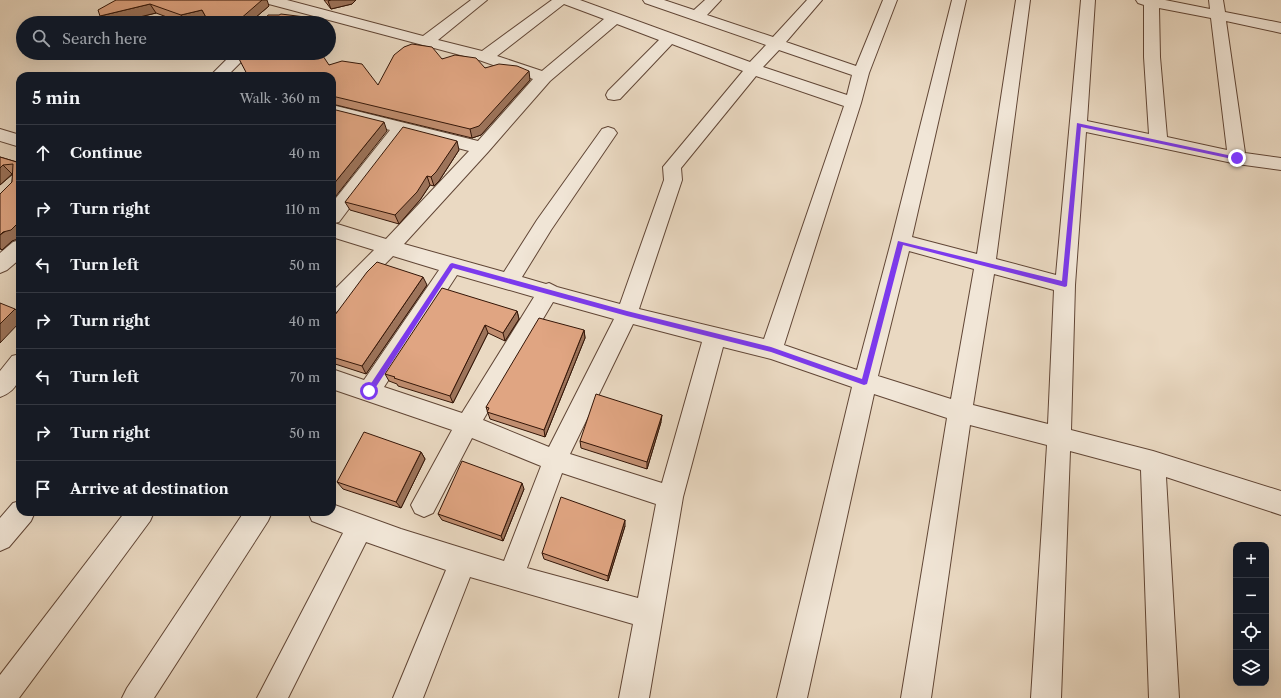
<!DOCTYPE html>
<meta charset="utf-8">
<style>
:root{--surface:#171b24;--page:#20242c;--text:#f1f3f6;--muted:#9ea1a6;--line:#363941}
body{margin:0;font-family:"Libre Caslon Text",serif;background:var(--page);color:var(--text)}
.controls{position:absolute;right:12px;bottom:12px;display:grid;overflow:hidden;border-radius:8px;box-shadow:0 4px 16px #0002}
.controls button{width:36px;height:36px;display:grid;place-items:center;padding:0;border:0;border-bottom:1px solid var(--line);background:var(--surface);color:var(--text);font:20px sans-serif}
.stop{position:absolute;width:12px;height:12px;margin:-9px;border:3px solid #7c3aed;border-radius:50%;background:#fff}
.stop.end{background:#7c3aed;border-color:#fff;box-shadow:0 1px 4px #0008}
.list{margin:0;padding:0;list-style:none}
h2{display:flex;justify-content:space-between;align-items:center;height:52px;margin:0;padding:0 16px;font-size:17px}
h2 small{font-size:13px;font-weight:400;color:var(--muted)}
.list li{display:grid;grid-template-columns:26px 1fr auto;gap:12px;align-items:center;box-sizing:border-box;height:56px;padding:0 16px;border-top:1px solid var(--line)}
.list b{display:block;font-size:15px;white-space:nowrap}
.list em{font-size:13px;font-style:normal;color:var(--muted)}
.icon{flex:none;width:22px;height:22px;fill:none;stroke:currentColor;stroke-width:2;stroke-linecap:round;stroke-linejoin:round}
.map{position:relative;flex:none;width:1281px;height:698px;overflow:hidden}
.search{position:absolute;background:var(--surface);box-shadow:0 4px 16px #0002;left:16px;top:16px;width:320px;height:44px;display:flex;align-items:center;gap:10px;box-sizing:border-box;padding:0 14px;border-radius:22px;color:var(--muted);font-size:15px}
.panel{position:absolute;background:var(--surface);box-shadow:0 4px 16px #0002;left:16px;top:72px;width:320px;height:444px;border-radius:12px}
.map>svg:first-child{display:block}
</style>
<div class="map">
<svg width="1281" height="698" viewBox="0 0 1281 698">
<rect width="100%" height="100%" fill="#ead9c2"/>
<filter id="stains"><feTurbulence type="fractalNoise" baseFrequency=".005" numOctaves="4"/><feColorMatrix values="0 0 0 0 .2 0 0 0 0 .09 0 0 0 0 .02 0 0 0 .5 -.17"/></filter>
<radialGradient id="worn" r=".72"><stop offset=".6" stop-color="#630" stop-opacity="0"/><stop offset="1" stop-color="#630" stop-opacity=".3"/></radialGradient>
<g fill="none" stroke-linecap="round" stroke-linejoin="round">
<g stroke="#614636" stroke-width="2">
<g id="minor">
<path d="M263,0h24l136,36 48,-36h16l-49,40 44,11 70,-51h28l170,62 16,-17 -121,-42 -2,-3h21l30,10 11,-10h16l-14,15 66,22 34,-37h15l-36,42 70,24 27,-66h14l-28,73 -8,30 -77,242 73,25 34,-128 61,-242h14l-54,237 65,17 39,-254h14l-34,259 60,16 25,-275h14l-8,121 62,13 -5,-77v-52l-6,-2 -2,-3h29l45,9 -1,-9h14l2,12 56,11v10l-55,-12 19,132 36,5v12l-44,-6 -151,-32 -11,153 -4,145 82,21 128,40v24l-115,-38 13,221h-30l-8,-228 -71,-19 -9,247h-30l16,-253 -77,-20 -39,273h-30l46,-280 -73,-24 -67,304h-30l75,-311 -81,-28 -48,-12 -40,150 -34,201h-30l14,-74 -163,-47 -47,121h-30l53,-128 -80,-28 -78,156h-31l86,-165 -31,-12 -4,-9h24v-8l69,25 103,32 37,-95 -69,-28 -39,75 -9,4 -9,-4 -4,-8 41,-75 -120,-41v-20l32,11 75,-110 -46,-14 -54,55 -7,2v-21l42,-42 -42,-13v-34l58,-73 -58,-15v-10l146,36 55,-62 -54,-19 -214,-57zM564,4l40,15 -62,52 -45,-15zM1159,8l52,10 16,132 -60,-13 -7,-80zM617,24l42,16 -51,51 -2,4 2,4 6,1 6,-1 52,-55 71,27 -80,96 1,13 -44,124 -63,-17 -8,-4 -3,1 -24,-7 29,-47 66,-97 -3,-4 -6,-2 -6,2 -65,91 -33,52 -100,-28 84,-92 62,-71zM779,50l73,25 -5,20 -84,-28zM756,76l88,30 -80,233 -125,-30 43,-129 -1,-12zM405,134l64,17 -83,88 -52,-16 5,-1zM909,251l65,18 -23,130 -73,-23zM994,274l60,16 -6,134 -75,-19zM457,275l77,22 -72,116 -78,-26zM553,302l61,17 -65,128 -66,-27zM633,324l69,18 -40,141 -92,-29zM562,473l94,31 -18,94 -111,-30z"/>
<polygon points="233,53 250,53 227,76 210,76"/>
<polygon points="0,129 20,135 20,147 0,141"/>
<polygon points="20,240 20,259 7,270 0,273 0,253 13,242"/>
<path d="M20,354c0,20 2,35 -20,43v-26l12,-15z"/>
<polygon points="20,501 20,512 35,512 31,521 9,547 0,551 0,518 13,503"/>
<polygon points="125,512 154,512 150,521 19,698 0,698 0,675"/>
<polygon points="244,512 272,512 268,521 154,698 122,698 127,688"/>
</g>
</g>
<use href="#minor" fill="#f1e6d7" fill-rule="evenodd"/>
</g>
<g fill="#c18e70" stroke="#331507">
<polygon points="116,0 269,6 249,23 209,23 207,19 191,23 183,23 156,13 115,23 105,23"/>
<polygon points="324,0 356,0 352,4 331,9"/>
<polygon points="442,59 485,68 530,80 481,135 472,138 332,104 332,76 329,65 378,85"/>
<polygon points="459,150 439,181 434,186 430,185 420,200 399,224 350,210 345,202"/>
<polygon points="0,157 20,163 12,241 2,250 0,249 0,194 12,182 13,174 0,185"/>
<polygon points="427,285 366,374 332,363 332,319"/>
<polygon points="517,311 519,319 505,341 488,333 453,403 398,386 397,384 389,381 385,374"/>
<polygon points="584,330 585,338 545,437 490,419 486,407"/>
<polygon points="661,422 647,469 581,448 580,441"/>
<polygon points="421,452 425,459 401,508 343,489 337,482"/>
<polygon points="524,489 503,541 442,520 438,514"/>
<polygon points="625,526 608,581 544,559 542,553"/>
</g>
<g fill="#9d745b" stroke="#331507">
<polygon points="262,0 267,0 269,6 249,23 224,23"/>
<polygon points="331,0 356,0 352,4 331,9 328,1"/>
<polygon points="150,4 156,13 115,23 105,23 100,16"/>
<polygon points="202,10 207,19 191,23 185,23 181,15"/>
<polygon points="321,19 323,23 317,23"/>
<polygon points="529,71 530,80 481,135 472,138 470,129"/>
<polygon points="384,122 387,131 332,201 332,186"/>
<polygon points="457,141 459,150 439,181 434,186 431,177"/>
<polygon points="3,165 12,174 0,185 0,168"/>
<polygon points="427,176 430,185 420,200 399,224 395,215"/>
<polygon points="20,221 20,238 12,241 2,250 0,248 0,235"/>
<polygon points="423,277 427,285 366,374 362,366"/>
<polygon points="15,309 20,313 20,322 0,343 0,324"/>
<polygon points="517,311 519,319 505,341 503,333"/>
<polygon points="485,325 488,333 453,403 450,396"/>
<polygon points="584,330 585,338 545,437 544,430"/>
<polygon points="662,415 661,422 647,469 647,462"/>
<polygon points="421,452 425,459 401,508 396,502"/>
<polygon points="522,483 524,489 503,541 501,536"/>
<polygon points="625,520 625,526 608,581 608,576"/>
</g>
<g fill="#e0a582" stroke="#331507">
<polygon points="116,0 262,0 239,20 224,23 217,23 207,19 202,10 181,15 150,4 100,16 98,10"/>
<polygon points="281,14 321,19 317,23 263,23 268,15 279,15"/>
<polygon points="412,44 432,47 442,59 455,55 476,58 485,68 499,64 517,66 529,71 479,126 470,129 332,96 332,76 248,76 238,57 240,53 321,53 329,65 342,61 362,64 378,85 394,55 404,47"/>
<polygon points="332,109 384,122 332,186"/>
<polygon points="403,127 457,141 436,172 431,177 427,176 417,192 395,215 345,202"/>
<polygon points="0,157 20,163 20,221 11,230 3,232 0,235 0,194 12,182 13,164 3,165 0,168"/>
<polygon points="377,262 423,277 362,366 332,357 332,319 367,272"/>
<polygon points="442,288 517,311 503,333 485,325 450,396 394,378 395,377 385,374"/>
<polygon points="0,303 15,309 0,324"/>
<polygon points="539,318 584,330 544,430 487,412 489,408 486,407"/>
<polygon points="596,394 662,415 647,462 580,441"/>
<polygon points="364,432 421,452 396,502 337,482"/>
<polygon points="462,461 522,483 501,536 438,514"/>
<polygon points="561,497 625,520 608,576 542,553"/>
</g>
<polygon fill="#7c3aed" points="1077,123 1237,157 1240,158 1237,160 1081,127 1067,286 1065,287 903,245 867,384 864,385 771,352 627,316 453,268 372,393 367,393 366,391 450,264 452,263 627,311 771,347 862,379 898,241 1062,281"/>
<rect width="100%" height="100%" filter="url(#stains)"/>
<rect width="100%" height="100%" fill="url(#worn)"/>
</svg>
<div class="controls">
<button>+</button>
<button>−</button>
<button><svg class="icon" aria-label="locate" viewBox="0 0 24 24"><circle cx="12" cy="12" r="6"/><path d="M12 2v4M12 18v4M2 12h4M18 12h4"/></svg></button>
<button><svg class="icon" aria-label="layers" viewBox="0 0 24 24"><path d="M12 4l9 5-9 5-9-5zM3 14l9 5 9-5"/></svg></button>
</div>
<div class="stop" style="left:369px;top:391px"></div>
<div class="stop end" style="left:1237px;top:158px"></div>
<div class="search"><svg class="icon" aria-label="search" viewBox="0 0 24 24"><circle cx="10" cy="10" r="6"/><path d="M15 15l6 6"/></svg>Search here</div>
<section class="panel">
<h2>5 min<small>Walk · 360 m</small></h2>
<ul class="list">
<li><svg class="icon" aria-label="ahead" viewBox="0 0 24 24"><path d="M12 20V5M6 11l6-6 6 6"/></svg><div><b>Continue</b></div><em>40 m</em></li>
<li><svg class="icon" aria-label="right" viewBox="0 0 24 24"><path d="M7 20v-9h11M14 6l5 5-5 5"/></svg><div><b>Turn right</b></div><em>110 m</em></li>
<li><svg class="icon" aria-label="left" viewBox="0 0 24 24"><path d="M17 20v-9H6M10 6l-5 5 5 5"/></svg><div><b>Turn left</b></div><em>50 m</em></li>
<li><svg class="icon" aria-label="right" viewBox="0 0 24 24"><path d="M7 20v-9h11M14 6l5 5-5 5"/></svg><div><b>Turn right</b></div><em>40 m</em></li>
<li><svg class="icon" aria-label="left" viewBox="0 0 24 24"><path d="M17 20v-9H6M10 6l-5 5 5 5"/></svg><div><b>Turn left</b></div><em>70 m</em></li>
<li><svg class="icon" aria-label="right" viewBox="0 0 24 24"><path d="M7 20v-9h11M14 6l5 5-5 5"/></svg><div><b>Turn right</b></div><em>50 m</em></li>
<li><svg class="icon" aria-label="arrive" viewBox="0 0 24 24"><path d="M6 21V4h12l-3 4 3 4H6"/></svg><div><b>Arrive at destination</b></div></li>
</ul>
</section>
</div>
